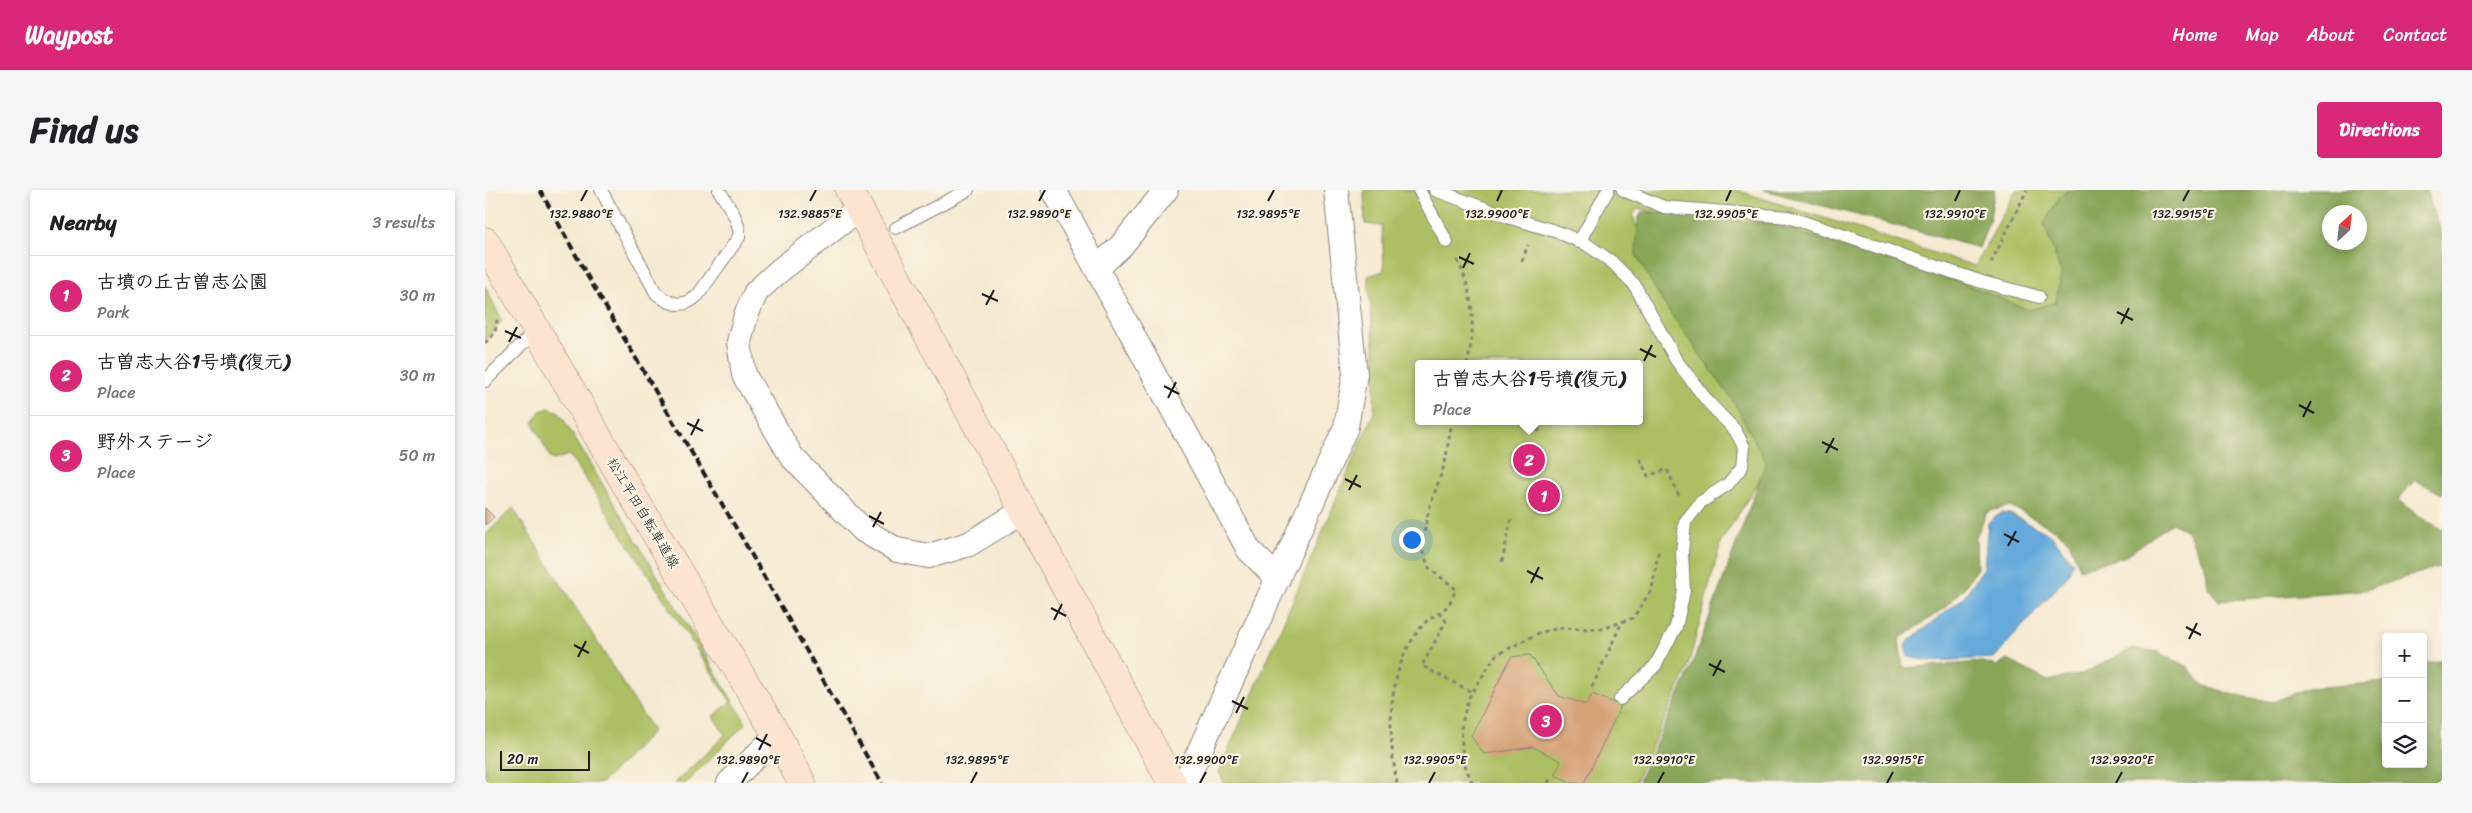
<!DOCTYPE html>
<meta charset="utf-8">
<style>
:root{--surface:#fff;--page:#f6f6f6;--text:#202124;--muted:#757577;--line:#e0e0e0;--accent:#db2777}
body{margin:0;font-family:Sriracha,"Klee One",sans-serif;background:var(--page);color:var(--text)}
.controls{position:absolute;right:15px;bottom:15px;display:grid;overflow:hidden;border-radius:5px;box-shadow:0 2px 8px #0003}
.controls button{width:45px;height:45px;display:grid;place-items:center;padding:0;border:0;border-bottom:1px solid var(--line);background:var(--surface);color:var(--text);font:25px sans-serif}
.compass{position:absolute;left:1837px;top:15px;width:45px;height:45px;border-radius:50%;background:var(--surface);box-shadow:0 2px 8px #0003;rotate:27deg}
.scale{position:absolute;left:15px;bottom:12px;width:90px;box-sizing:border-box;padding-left:5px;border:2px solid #1c1c1c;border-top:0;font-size:14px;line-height:18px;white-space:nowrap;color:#1c1c1c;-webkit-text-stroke:4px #fcf5e5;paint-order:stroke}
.you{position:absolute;left:926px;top:349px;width:18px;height:18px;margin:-12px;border:4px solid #fff;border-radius:50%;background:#1a73e8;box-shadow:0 0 0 8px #1a73e833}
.badge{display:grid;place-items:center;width:32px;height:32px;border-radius:50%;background:var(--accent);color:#fff;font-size:16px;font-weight:700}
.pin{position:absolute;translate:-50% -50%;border:2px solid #fff;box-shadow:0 1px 5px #0006}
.popup{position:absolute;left:930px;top:170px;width:228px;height:65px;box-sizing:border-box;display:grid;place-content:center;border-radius:5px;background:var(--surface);filter:drop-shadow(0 1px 4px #0005);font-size:16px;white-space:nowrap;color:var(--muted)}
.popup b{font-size:19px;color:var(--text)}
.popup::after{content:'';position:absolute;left:50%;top:100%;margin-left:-10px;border:10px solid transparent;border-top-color:var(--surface)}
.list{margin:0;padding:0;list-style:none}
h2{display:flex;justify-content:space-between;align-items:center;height:65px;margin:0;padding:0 20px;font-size:21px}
h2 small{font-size:16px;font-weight:400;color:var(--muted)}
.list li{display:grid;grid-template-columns:32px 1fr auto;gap:15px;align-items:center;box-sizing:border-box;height:80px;padding:0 20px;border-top:1px solid var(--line)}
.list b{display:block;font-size:19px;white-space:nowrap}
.list p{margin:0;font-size:16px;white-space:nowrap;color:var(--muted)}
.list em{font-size:16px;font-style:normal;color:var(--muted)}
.icon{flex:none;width:28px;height:28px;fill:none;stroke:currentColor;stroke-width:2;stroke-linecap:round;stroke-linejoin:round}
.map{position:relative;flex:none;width:1957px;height:593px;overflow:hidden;border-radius:5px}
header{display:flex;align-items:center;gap:30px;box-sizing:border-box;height:70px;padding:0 25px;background:var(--accent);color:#fff}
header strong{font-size:24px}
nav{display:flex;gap:28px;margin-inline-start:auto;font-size:18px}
.intro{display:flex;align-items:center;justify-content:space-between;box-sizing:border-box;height:120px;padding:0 30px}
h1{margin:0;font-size:35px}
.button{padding:12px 22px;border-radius:5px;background:var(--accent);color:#fff;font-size:18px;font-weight:700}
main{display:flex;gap:30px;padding:0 30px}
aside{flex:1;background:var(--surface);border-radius:5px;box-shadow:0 2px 8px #0003}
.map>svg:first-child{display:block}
</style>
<header>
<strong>Waypost</strong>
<nav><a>Home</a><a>Map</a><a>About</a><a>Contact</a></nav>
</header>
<div class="intro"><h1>Find us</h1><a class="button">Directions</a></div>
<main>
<aside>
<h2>Nearby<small>3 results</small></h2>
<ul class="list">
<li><span class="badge">1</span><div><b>古墳の丘古曽志公園</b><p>Park</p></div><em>30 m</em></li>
<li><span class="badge">2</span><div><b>古曽志大谷1号墳(復元)</b><p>Place</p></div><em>30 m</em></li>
<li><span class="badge">3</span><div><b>野外ステージ</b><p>Place</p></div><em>50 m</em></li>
</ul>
</aside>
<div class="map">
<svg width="1957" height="593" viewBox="0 0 1957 593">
<rect width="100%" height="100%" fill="#fcf5e5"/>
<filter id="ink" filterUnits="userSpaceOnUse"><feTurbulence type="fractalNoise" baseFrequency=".02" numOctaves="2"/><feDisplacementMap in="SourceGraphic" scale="10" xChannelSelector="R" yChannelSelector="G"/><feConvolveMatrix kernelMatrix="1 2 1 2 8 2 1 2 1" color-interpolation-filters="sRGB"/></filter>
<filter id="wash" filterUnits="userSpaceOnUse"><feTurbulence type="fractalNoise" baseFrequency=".0096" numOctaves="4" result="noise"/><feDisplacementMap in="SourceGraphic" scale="20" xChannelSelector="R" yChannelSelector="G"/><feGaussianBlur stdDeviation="1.12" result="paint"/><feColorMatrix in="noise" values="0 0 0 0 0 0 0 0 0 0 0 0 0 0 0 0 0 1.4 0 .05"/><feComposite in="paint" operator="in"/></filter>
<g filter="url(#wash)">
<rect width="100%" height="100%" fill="#f5ead1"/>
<g fill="#acbf62" stroke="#646e3f" fill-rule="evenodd">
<path d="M879,0h372l239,76 41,-76h119l-59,140 -438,-122 -5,7 13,44 132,191 -57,92 -34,128 -52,113h-411l-5,-11 155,-360 1,-54 -7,-82 16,-5 -2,-45 -17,-2zM934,174h220v57h-220z"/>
<polygon points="0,96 17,131 0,150"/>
<polygon points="64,218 74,222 261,533 201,593 190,593 240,545 228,526 246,512 89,271 83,265 69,270 66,269 48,233 55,221"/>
<polygon points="28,318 168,541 117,593 0,593 0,345"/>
</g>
<g fill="#89a658" stroke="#52613a" fill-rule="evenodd">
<polygon points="1279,0 1510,0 1504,32 1494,58"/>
<path d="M1583,0h358l16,44v260l-27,-14 -17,20 25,19 19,10v37l-77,24 -146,11 -11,-13 -2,-18 -18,-38 -16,-9 -48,34 -44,12 -11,-28 -14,-11 -45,-24 -23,6 -11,25 1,31 -12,19 -22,22 -44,30 4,29 80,-6 14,4 11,-6 40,21 36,-8 49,-25 25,4 29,14 16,19 28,9 42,8 34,-14 79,-6v82h37v-100l19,-4v123h-804l52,-113 76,-208 -32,-60 -70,-98 -28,-49 2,-36 4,-7 39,2 30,6 55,3 189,57 74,30 27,-8 5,-29 -17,-49 16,-28zM1844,22h30v30h-30z"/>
</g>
<polygon fill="#65aadb" stroke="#40637c" points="1516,323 1525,324 1566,345 1588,373 1583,385 1509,468 1444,471 1423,467 1420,456 1422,452 1478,408 1499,378 1503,333"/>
<g id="blocks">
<g fill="#d6a377">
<polygon points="0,318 9,327 0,335"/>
<polygon points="1045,465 1074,506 1102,515 1107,504 1136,516 1099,593 1088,593 1070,585 1076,571 1048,557 999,564 986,546 1026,467"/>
</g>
</g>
</g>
<g filter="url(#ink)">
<use href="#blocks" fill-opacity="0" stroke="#888376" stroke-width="1"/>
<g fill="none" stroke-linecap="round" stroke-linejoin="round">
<g stroke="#888376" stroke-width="14">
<g id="lane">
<path d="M116,0l55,103c13,12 28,16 42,2l41,-58c2,-16 -12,-33 -20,-47"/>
<polyline points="934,0 962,52"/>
<polyline points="950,0 1026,28 1073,42 1101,54 1127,72 1149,94 1191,170 1223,212 1250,240 1259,257 1257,277 1243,294 1216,312 1200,332 1197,363 1199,401 1191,437 1170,476 1135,509"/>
<polyline points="1138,0 1179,17 1303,27 1497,92 1554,107"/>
<polyline points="411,38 483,0"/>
<polyline points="1094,52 1123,0"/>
<polyline points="0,191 50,141"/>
</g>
</g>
<g stroke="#888376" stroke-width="26">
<g id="street">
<polyline points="569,0 764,360 793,389"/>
<polyline points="374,19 294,81 271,102 261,125 254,152 259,185 307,267 378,340 412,360 444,366 484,354 538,321"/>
<polyline points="612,78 636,56 681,0"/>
<polyline points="244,593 292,545"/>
<polyline points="700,593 861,237 870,184 851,0"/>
</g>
</g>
<g stroke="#888376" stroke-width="29">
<g id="secondary">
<polyline points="364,0 687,593"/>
<polyline points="0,51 137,288 292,545 317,593"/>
</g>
</g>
<g stroke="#888376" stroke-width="3" stroke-dasharray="4 4" stroke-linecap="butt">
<path d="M972,70c17,32 19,69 10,104"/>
<polyline points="1037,71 1043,55"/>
<polyline points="1506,73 1542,0"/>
<polyline points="0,153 10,143 12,130"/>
<polyline points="1108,231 1112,233"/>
<polyline points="1053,242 1056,231"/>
<polyline points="1155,269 1163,286 1182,279 1194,306"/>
<polyline points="1017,372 1026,330"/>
<polyline points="954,423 961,431 937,476 987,502"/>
<polyline points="1107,497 1137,432"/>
<path d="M912,593c-10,-51 -11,-116 26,-158 5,-7 15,-10 21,-16 6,-4 9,-13 12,-20l-27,-21 -8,-21 8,-38 16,-46 7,-42"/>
<polyline points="987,593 978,570 976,538 983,509 1011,465 1056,442 1076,438 1117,439 1148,428 1167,399 1174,357"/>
<polyline points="1063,593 1066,587"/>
</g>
<use href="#lane" stroke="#fff" stroke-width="12"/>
<use href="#street" stroke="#fff" stroke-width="24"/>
<use href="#secondary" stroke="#fde4d0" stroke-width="28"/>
<polyline stroke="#1c1c1c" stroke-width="4" stroke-dasharray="8 4" stroke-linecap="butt" points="55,0 103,87 257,348 397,593"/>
</g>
</g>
<path fill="none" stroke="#1c1c1c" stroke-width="2" d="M96,11l6,-11M325,11l6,-11M554,11l6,-11M783,11l6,-11M1012,11l5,-11M1241,11l5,-11M1470,11l5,-11M1698,11l6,-11M974,67l15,7M978,78l7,-15M497,104l16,7M501,115l8,-15M1632,122l16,8M1636,134l8,-16M20,141l16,7M24,152l8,-15M1155,159l16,8M1159,171l8,-16M679,196l15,8M683,208l8,-16M1814,215l15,8M1818,227l8,-16M202,233l16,8M206,245l8,-16M1337,252l16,8M1341,263l8,-15M860,289l16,8M864,300l8,-15M384,326l15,8M388,337l8,-15M1519,344l15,8M1523,356l8,-15M1042,381l16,8M1046,393l8,-16M566,418l15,8M569,430l8,-16M1701,437l15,8M1704,449l8,-16M89,455l15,8M93,467l8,-16M1224,474l16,8M1228,486l8,-16M747,511l16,8M751,523l8,-16M271,548l15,8M274,560l8,-16M257,593l6,-11M486,593l6,-11M715,593l6,-11M944,593l6,-11M1173,593l6,-11M1402,593l6,-11M1631,593l6,-11"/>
<g text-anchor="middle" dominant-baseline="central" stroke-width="4.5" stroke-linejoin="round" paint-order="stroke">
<g font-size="14" fill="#1c1c1c" stroke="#fcf5e5">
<text transform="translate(158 323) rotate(59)">松江平田自転車道線</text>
</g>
</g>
<g font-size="12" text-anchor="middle" fill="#1c1c1c" stroke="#fcf5e5" stroke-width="4.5" stroke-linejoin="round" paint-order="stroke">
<text x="96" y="28">132.9880°E</text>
<text x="325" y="28">132.9885°E</text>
<text x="554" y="28">132.9890°E</text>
<text x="783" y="28">132.9895°E</text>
<text x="1012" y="28">132.9900°E</text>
<text x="1241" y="28">132.9905°E</text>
<text x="1470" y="28">132.9910°E</text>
<text x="1698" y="28">132.9915°E</text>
<text x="263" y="574">132.9890°E</text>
<text x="492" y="574">132.9895°E</text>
<text x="721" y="574">132.9900°E</text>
<text x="950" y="574">132.9905°E</text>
<text x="1179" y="574">132.9910°E</text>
<text x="1408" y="574">132.9915°E</text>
<text x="1637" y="574">132.9920°E</text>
</g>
</svg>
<div class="controls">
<button>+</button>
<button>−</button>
<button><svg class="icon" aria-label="layers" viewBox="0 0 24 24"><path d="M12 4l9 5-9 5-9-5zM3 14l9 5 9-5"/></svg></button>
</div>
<svg class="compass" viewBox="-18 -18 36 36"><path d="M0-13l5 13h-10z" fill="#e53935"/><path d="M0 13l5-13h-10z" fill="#757577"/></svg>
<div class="scale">20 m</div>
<div class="you"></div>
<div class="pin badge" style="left:1059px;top:306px">1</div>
<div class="pin badge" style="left:1044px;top:270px">2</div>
<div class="popup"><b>古曽志大谷1号墳(復元)</b>Place</div>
<div class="pin badge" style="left:1061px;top:531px">3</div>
</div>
</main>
